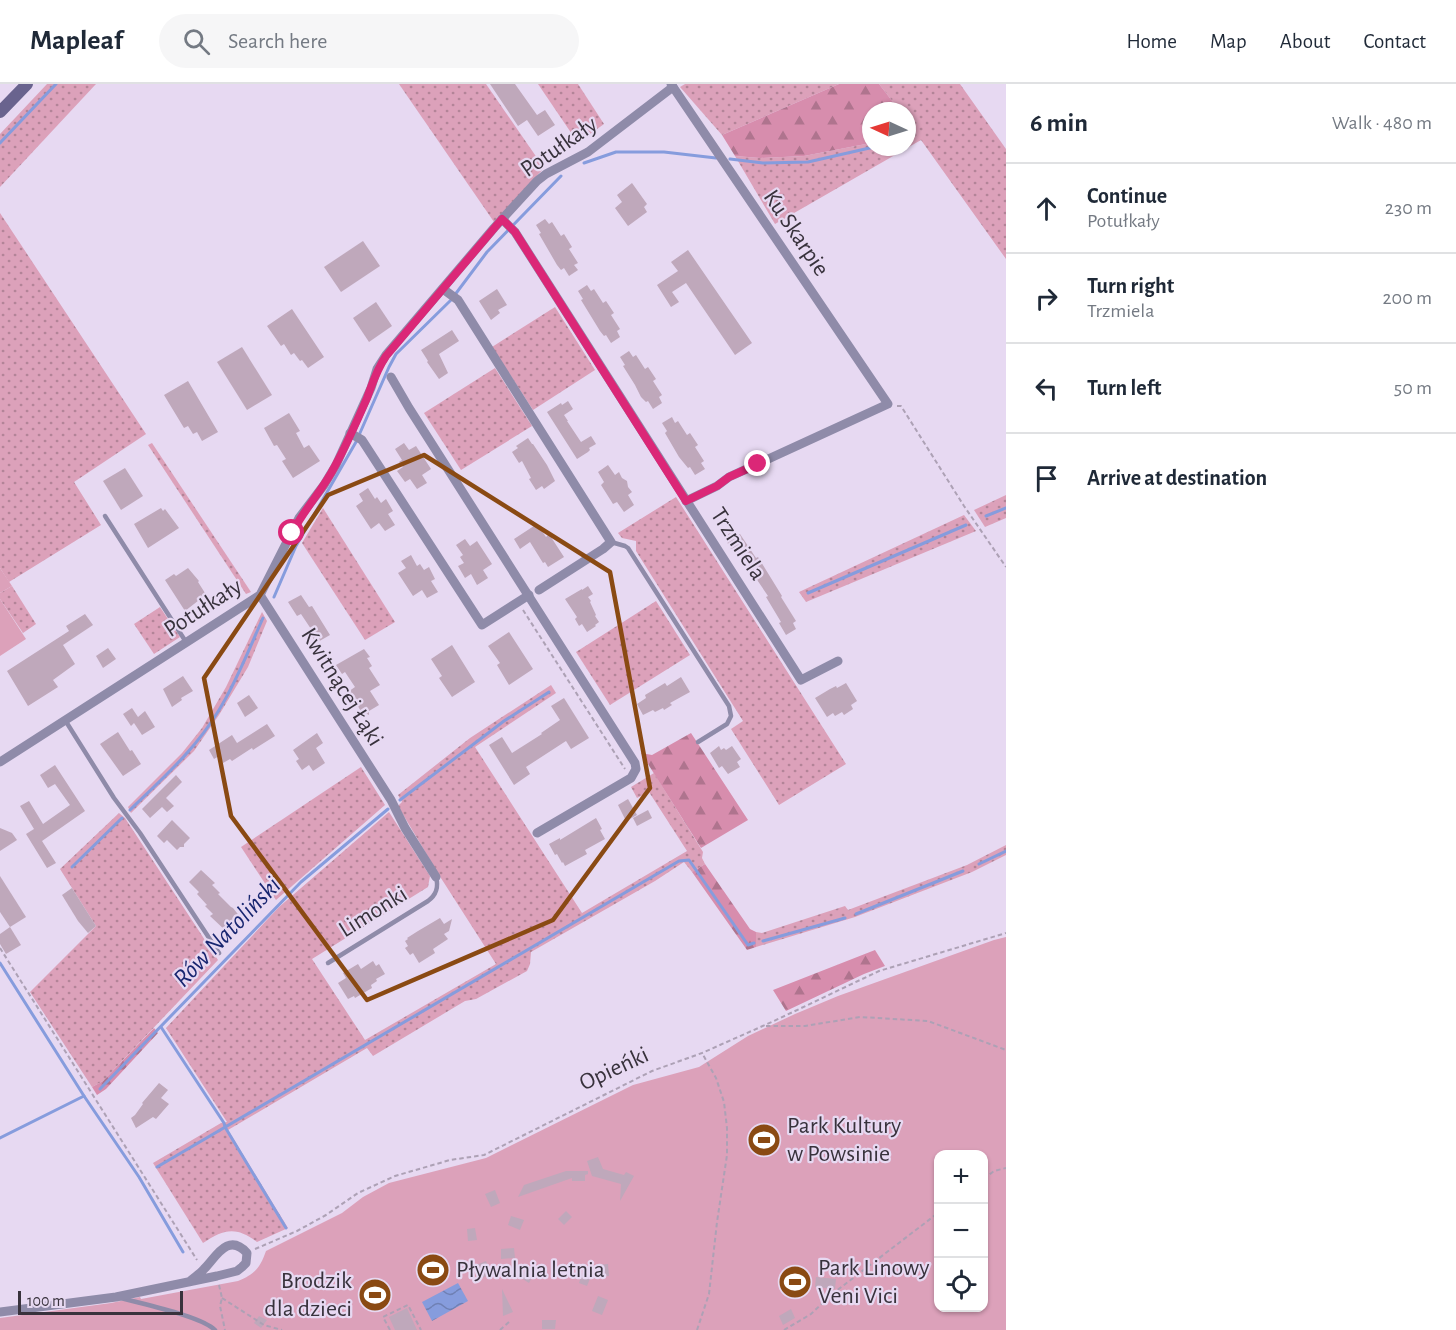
<!DOCTYPE html>
<meta charset="utf-8">
<style>
:root{--surface:#fff;--page:#f6f6f7;--text:#1f2937;--muted:#747a83;--line:#e0e1e3}
body{margin:0;font-family:"Alegreya Sans",sans-serif;background:var(--page);color:var(--text)}
.controls{position:absolute;right:18px;bottom:18px;display:grid;overflow:hidden;border-radius:12px;box-shadow:0 2px 4px #0004}
.controls button{width:54px;height:54px;display:grid;place-items:center;padding:0;border:0;border-bottom:2px solid var(--line);background:var(--surface);color:var(--text);font:30px sans-serif}
.compass{position:absolute;left:862px;top:18px;width:54px;height:54px;border-radius:50%;background:var(--surface);box-shadow:0 2px 4px #0004;rotate:274deg}
.scale{position:absolute;left:18px;bottom:15px;width:165px;box-sizing:border-box;padding-left:6px;border:3px solid #38323c;border-top:0;font-size:16px;line-height:21px;white-space:nowrap;color:#38323c;-webkit-text-stroke:4px #e7d9f2;paint-order:stroke}
.stop{position:absolute;width:18px;height:18px;margin:-14px;border:4px solid #db2777;border-radius:50%;background:#fff}
.stop.end{background:#db2777;border-color:#fff;box-shadow:0 2px 6px #0008}
.list{margin:0;padding:0;list-style:none}
h2{display:flex;justify-content:space-between;align-items:center;height:78px;margin:0;padding:0 24px;font-size:26px}
h2 small{font-size:20px;font-weight:400;color:var(--muted)}
.list li{display:grid;grid-template-columns:39px 1fr auto;gap:18px;align-items:center;box-sizing:border-box;height:90px;padding:0 24px;border-top:2px solid var(--line)}
.list b{display:block;font-size:22px;white-space:nowrap}
.list p{margin:0;font-size:20px;white-space:nowrap;color:var(--muted)}
.list em{font-size:20px;font-style:normal;color:var(--muted)}
.icon{flex:none;width:33px;height:33px;fill:none;stroke:currentColor;stroke-width:2;stroke-linecap:round;stroke-linejoin:round}
.map{position:relative;flex:none;width:1006px;height:1246px;overflow:hidden}
header{display:flex;align-items:center;gap:36px;box-sizing:border-box;height:84px;padding:0 30px;background:var(--surface);border-bottom:2px solid var(--line)}
header strong{font-size:28px}
nav{display:flex;gap:33px;margin-inline-start:auto;font-size:21px}
.search{width:420px;height:54px;background:var(--page);display:flex;align-items:center;gap:15px;box-sizing:border-box;padding:0 21px;border-radius:33px;color:var(--muted);font-size:22px}
main{display:flex}
aside{flex:1;background:var(--surface)}
.map>svg:first-child{display:block}
</style>
<header>
<strong>Mapleaf</strong>
<div class="search"><svg class="icon" aria-label="search" viewBox="0 0 24 24"><circle cx="10" cy="10" r="6"/><path d="M15 15l6 6"/></svg>Search here</div>
<nav><a>Home</a><a>Map</a><a>About</a><a>Contact</a></nav>
</header>
<main>
<div class="map">
<svg width="1006" height="1246" viewBox="0 0 1006 1246">
<defs>
<pattern id="grass-dots" width="8" height="8" patternUnits="userSpaceOnUse" patternTransform="scale(1.5)"><rect width="8" height="8" fill="#dca1ba"/><path d="M2 2h.1M6 6h.1" fill="none" stroke="#b38498" stroke-width="1.8" stroke-linecap="round"/></pattern>
<pattern id="forest-firs" width="22" height="20" patternUnits="userSpaceOnUse" patternTransform="scale(1.5)"><rect width="22" height="20" fill="#d78dad"/><path d="M5 1l3.5 6h-7zM16 11l3.5 6h-7z" fill="#af748e"/></pattern>
<pattern id="water-waves" width="16" height="10" patternUnits="userSpaceOnUse" patternTransform="scale(1.5)"><rect width="16" height="10" fill="#869cdd"/><path d="M0 5q4-4 8 0t8 0" fill="none" stroke="#6f80b4"/></pattern>
</defs>
<rect width="100%" height="100%" fill="#e7d9f2"/>
<g fill="url(#grass-dots)">
<polygon points="47,0 96,0 0,103 0,50"/>
<polygon points="399,0 486,0 544,84 494,138"/>
<polygon points="538,0 578,0 604,40 578,59"/>
<polygon points="685,0 839,0 722,51 680,3"/>
<polygon points="879,0 960,0 1006,65 1006,175 921,56 775,140 735,72 760,74 804,72 871,59 871,63 907,63 907,51 916,49 907,37 907,27 900,27"/>
<polygon points="0,129 146,350 74,398 101,441 9,498 0,484"/>
<polygon points="555,223 595,286 533,326 492,263"/>
<polygon points="495,284 532,342 461,386 424,329"/>
<polygon points="152,359 251,508 246,510 148,361"/>
<polygon points="1006,411 1006,434 985,443 974,426"/>
<polygon points="676,413 846,680 779,721 731,645 743,637 636,467 636,457 622,454 618,449"/>
<polygon points="323,424 395,538 365,556 302,459"/>
<polygon points="964,431 976,447 806,518 799,508"/>
<polygon points="12,502 36,540 23,549 0,515 0,509"/>
<polygon points="656,517 690,571 610,621 576,568"/>
<polygon points="160,523 180,553 154,570 134,540"/>
<polygon points="262,528 267,537 248,583 219,631 194,667 131,729 128,723 182,669 202,644 226,603"/>
<path d="M551,601l5,8 -81,54 107,166 105,-62 -38,-59 -12,6 -6,-11 23,-14 49,79 -1,6 3,6 -13,8 -8,-10 -29,19 -124,71 -1,12 -3,7 -51,28 -11,2 -92,55 -6,-8 -139,82 60,98 -31,14c-21,-16 -33,-13 -54,1l-50,-80 68,-40 6,-1 -61,-94 113,-121 110,-95 41,64 -2,11 -116,72 53,81 131,-76 -57,-89 -41,-69 4,-4 -4,-7 72,-57z"/>
<polygon points="361,683 385,721 276,816 241,763"/>
<polygon points="119,729 125,734 218,876 103,997 92,1003 30,908 96,842 60,785"/>
<polygon points="1006,761 1006,771 972,788 855,833 756,863 756,848 762,849 845,822 848,826 967,781"/>
</g>
<g fill="url(#forest-firs)">
<polygon points="839,0 879,0 900,27 871,27 871,59 804,72 760,74 735,72 722,51"/>
<polygon points="691,649 748,736 701,764 641,669 652,671"/>
<polygon points="705,780 750,845 756,848 756,863 747,866 692,788"/>
<polygon points="875,866 885,882 864,890 786,927 773,906"/>
<polygon points="154,944 158,949 106,1005 97,1011 92,1003 103,997"/>
</g>
<g fill="#dca1ba" fill-rule="evenodd">
<polygon points="0,484 12,502 0,509"/>
<polygon points="0,515 26,555 0,572"/>
<path d="M1006,853v393h-1006v-12l111,-15 29,-6 1,2 97,-18c17,-7 22,-13 28,-30l76,-38 21,-16 26,-14 97,-25 147,-73 66,-18 49,-31 47,-22 43,-18 156,-56zM938,1070h46v154h-46z"/>
</g>
<g fill="url(#water-waves)">
<polygon points="382,1197 390,1208 368,1225 360,1214"/>
<polygon points="458,1199 468,1217 432,1237 422,1218"/>
</g>
<g fill="none" stroke-linecap="round" stroke-linejoin="round">
<g stroke="#869cdd" stroke-width="3">
<polyline points="0,59 56,0"/>
<polyline points="730,75 763,79 808,78 874,63"/>
<polyline points="584,79 616,68 664,68 716,74"/>
<polyline points="986,432 1006,424"/>
<polyline points="808,509 966,441"/>
<polyline points="274,513 296,462 356,358 389,283 396,270 451,216 487,168 561,92"/>
<polyline points="400,716 504,637 549,608"/>
<path d="M130,726c32,-31 66,-61 89,-100 18,-29 30,-61 44,-92"/>
<polyline points="979,780 1006,767"/>
<polyline points="72,783 122,734"/>
<polyline points="856,830 963,787"/>
<polyline points="763,857 845,834"/>
<polyline points="0,879 84,1012 139,1093 183,1168"/>
<polyline points="161,943 224,1039 225,1043 286,1144"/>
<polyline points="100,1005 301,798 388,725"/>
<polyline points="0,1054 84,1012"/>
<polyline points="157,1083 679,777 689,776 748,861 754,859"/>
</g>
</g>
<g fill="#bfa8bb">
<polygon points="490,0 515,0 537,31 545,26 555,41 538,52 527,36 518,42"/>
<polygon points="632,99 647,120 644,123 647,128 628,142 615,124 622,118 617,111"/>
<polygon points="545,135 549,140 552,138 561,152 564,150 572,163 569,165 578,179 574,181 578,186 569,192 564,184 561,186 557,181 539,150 541,149 536,141"/>
<polygon points="363,157 380,182 341,208 324,183"/>
<polygon points="688,166 752,259 735,271 686,199 672,208 679,218 671,223 657,201 678,187 671,178"/>
<polygon points="587,201 591,207 594,205 603,219 606,217 614,229 611,231 620,245 617,247 620,253 611,259 606,251 604,252 600,247 581,216 583,215 578,207"/>
<polygon points="497,205 507,221 498,226 500,229 491,236 479,217"/>
<polygon points="376,218 392,242 369,258 353,234"/>
<polygon points="292,225 324,273 308,284 302,276 300,277 294,269 291,271 284,260 281,262 267,242"/>
<polygon points="452,246 459,257 439,270 448,289 439,295 427,278 428,277 421,266"/>
<polygon points="242,263 272,311 247,326 217,278"/>
<polygon points="629,267 633,273 636,271 645,285 648,283 656,295 653,297 662,311 659,313 662,319 653,325 648,317 646,318 641,313 635,301 623,282 625,281 620,273"/>
<polygon points="188,297 218,348 202,357 197,348 193,350 188,342 184,344 164,311"/>
<polygon points="568,317 573,325 564,331 568,337 567,337 581,358 591,352 596,360 589,364 590,366 588,368 577,375 547,328 558,321 561,319 562,321"/>
<polygon points="289,329 300,347 296,349 304,364 309,361 320,377 293,394 282,377 286,375 277,361 274,362 264,344"/>
<polygon points="672,333 675,339 678,337 687,351 690,349 698,361 695,363 704,377 701,379 705,385 695,391 690,383 688,384 679,373 665,349 667,347 662,339"/>
<polygon points="528,354 532,360 533,360 547,381 555,397 544,405 542,402 536,406 529,395 531,394 522,377 519,379 512,368 518,364 516,362"/>
<polygon points="404,359 409,366 416,362 431,385 422,391 427,399 417,405 410,395 405,398 397,387 403,383 399,378 402,376 395,365"/>
<polygon points="608,381 615,391 619,388 622,394 627,397 628,403 632,408 628,411 634,421 624,428 617,418 613,420 601,401 604,398 598,388"/>
<polygon points="125,384 143,412 121,426 103,397"/>
<polygon points="368,404 375,415 377,413 381,419 386,415 393,427 388,430 395,441 385,447 379,439 371,445 356,422 363,417 359,410"/>
<polygon points="161,424 163,427 165,425 179,444 148,464 134,440"/>
<polygon points="537,440 546,453 549,450 564,473 548,483 545,478 543,479 530,458 520,465 514,455"/>
<polygon points="734,446 737,452 740,450 756,474 758,473 782,512 781,513 796,537 793,539 796,545 786,551 779,539 781,538 766,513 768,512 751,487 749,488 734,464 731,465 724,453"/>
<polygon points="465,455 470,462 477,457 492,480 483,486 488,494 477,501 471,490 465,494 458,482 464,479 460,473 463,471 456,461"/>
<polygon points="411,471 417,482 420,480 424,486 429,483 435,495 431,497 438,508 427,514 422,506 413,512 398,489 406,484 401,477"/>
<polygon points="188,484 199,497 198,498 205,509 202,511 203,513 185,527 165,496 174,490 176,492"/>
<polygon points="588,502 593,510 588,513 591,517 590,518 596,531 595,532 599,538 595,541 596,542 587,548 582,540 579,542 575,535 577,533 565,515 582,505 582,506"/>
<polygon points="301,511 309,523 312,522 330,551 316,559 310,549 313,548 301,530 297,532 288,518"/>
<polygon points="85,530 93,541 63,561 75,580 53,596 58,603 28,622 7,587 69,547 66,542"/>
<polygon points="509,548 533,585 509,601 497,581 500,579 488,562"/>
<polygon points="452,561 475,598 452,613 439,594 442,592 431,575"/>
<polygon points="108,564 116,575 103,584 96,572"/>
<polygon points="364,565 370,573 367,574 372,582 369,584 380,601 370,607 379,621 369,627 369,631 365,629 363,631 355,617 351,619 345,610 355,603 345,588 342,590 336,581"/>
<polygon points="183,592 193,607 181,614 182,616 172,623 163,605"/>
<polygon points="681,593 690,608 670,619 672,621 664,626 663,624 655,628 653,626 643,631 637,620 646,614 645,611 665,599 667,602"/>
<polygon points="846,599 857,617 851,621 853,625 844,631 842,628 835,632 833,629 827,633 815,614 830,605 836,602 837,604"/>
<polygon points="249,611 258,624 245,633 237,619"/>
<polygon points="564,614 589,654 571,665 566,657 526,683 530,690 514,701 489,661 502,653 512,669 542,650 541,649 560,636 551,622"/>
<polygon points="132,624 138,633 145,627 155,643 142,651 134,639 131,642 123,630"/>
<polygon points="267,640 275,652 253,666 252,664 232,677 230,675 223,679 219,672 214,675 209,666 232,651 237,659"/>
<polygon points="118,648 130,667 132,666 141,680 123,692 100,660"/>
<polygon points="317,649 323,659 316,664 325,679 313,687 309,681 302,686 296,677 299,675 293,666"/>
<polygon points="719,662 721,666 724,664 726,666 732,662 741,675 737,678 740,683 728,690 722,682 719,684 710,669"/>
<polygon points="55,681 85,727 42,757 56,779 47,784 26,750 34,745 20,722 29,717 43,740 70,721 55,700 48,704 40,691"/>
<polygon points="176,691 182,698 166,714 174,722 167,728 162,723 150,734 142,725"/>
<polygon points="628,715 637,731 626,737 618,721"/>
<polygon points="648,726 652,734 637,742 633,734"/>
<polygon points="596,734 602,745 600,746 605,755 585,766 587,770 565,782 563,778 562,779 557,770 555,771 549,760 560,754 560,756"/>
<polygon points="172,736 190,754 184,760 184,763 180,763 177,766 167,756 164,759 157,752"/>
<polygon points="0,744 12,749 17,756 0,767"/>
<polygon points="201,786 215,799 212,801 220,809 218,810 231,823 233,824 241,834 227,848 210,832 213,830 205,822 207,821 197,810 199,808 189,798"/>
<polygon points="0,792 26,833 10,843 0,828"/>
<polygon points="72,804 96,842 88,849 78,837 62,811"/>
<polygon points="440,834 444,840 452,835 449,847 444,850 448,855 433,865 435,869 419,879 413,869 410,871 405,864 408,862 405,857 408,855 407,854 418,847"/>
<polygon points="10,843 21,861 6,870 0,860 0,850"/>
<polygon points="373,877 376,882 379,880 385,890 376,895 377,897 371,901 372,904 355,914 354,912 348,915 338,899 346,894 343,889 358,880 361,885"/>
<polygon points="159,999 168,1006 161,1014 169,1020 156,1035 153,1033 136,1044 131,1034 135,1031 143,1020 142,1019"/>
<polygon points="598,1073 603,1085 624,1091 626,1088 634,1092 620,1117 621,1100 592,1092 587,1077"/>
<polygon points="566,1087 588,1087 588,1090 585,1091 585,1097 572,1097 572,1094 518,1113 524,1101"/>
<polygon points="495,1106 500,1119 491,1123 485,1110"/>
<polygon points="566,1127 572,1133 564,1141 558,1135"/>
<polygon points="511,1132 524,1136 520,1146 508,1141"/>
<polygon points="475,1144 477,1156 468,1157 467,1145"/>
<polygon points="514,1164 515,1174 501,1175 501,1165"/>
<polygon points="486,1177 491,1190 482,1194 476,1181"/>
<polygon points="608,1180 609,1192 598,1193 597,1181"/>
<polygon points="527,1183 535,1188 529,1199 521,1194"/>
<polygon points="582,1189 591,1192 587,1202 579,1199"/>
<polygon points="816,1193 836,1195 835,1205 815,1203"/>
<polygon points="502,1205 513,1228 503,1232"/>
<polygon points="598,1212 608,1216 602,1231 592,1227"/>
<polygon points="407,1224 417,1246 395,1246 389,1233"/>
<polygon points="791,1225 795,1234 783,1241 779,1232"/>
<polygon points="259,1232 267,1236 261,1244 254,1239"/>
<polygon points="542,1236 556,1236 555,1245 542,1245"/>
</g>
<g fill="none" stroke-linecap="round" stroke-linejoin="round">
<g stroke="#ada1b5" stroke-width="2" stroke-dasharray="4.5 3" stroke-linecap="butt">
<polyline points="897,322 901,322 964,422 1006,483"/>
<polyline points="523,526 625,685"/>
<polyline points="0,864 197,1176"/>
<polyline points="766,942 805,942 860,933 928,937 1006,966"/>
<polyline points="984,1095 994,1087 1006,1084"/>
<polyline points="255,1165 297,1147 326,1131 358,1109 395,1092 450,1076 484,1071 652,987 702,969 774,937 879,887 1006,849"/>
<polyline points="219,1201 222,1214 220,1222 225,1246"/>
<polyline points="222,1214 264,1241 282,1246"/>
<polyline points="390,1246 383,1233 408,1221 421,1246"/>
<polyline points="500,1246 509,1238"/>
<polyline points="697,1246 709,1210 717,1138 727,1071 727,1044 724,1018 716,994 702,969"/>
<polyline points="784,1246 811,1230 831,1211 938,1129"/>
</g>
<g stroke="#8f8ba9" stroke-width="4.5">
<polyline points="105,432 186,558"/>
<polyline points="611,458 625,462 628,464 729,622 731,632 727,640 698,658"/>
<polyline points="65,636 114,714 140,749 219,869"/>
<path d="M328,879l100,-62c8,-6 11,-13 8,-24"/>
<path d="M121,1214c21,6 80,18 94,32"/>
</g>
<g stroke="#8f8ba9" stroke-width="9">
<polyline points="671,0 888,320 729,393 717,402 686,417"/>
<polyline points="502,135 515,148 801,596 838,577"/>
<polyline points="443,205 458,216 611,458 603,465 539,506"/>
<polyline points="391,293 409,324 635,679 636,685 631,694 537,749"/>
<polyline points="350,349 362,356 482,541 529,511"/>
<polyline points="260,511 391,716 405,744 436,793"/>
<polyline points="0,678 260,511 299,434 324,401 336,381 371,304 377,285 386,271 494,144 537,97 546,90 588,68 673,3"/>
<path d="M0,1228l116,-15 101,-21 20,-5 5,-4 4,-4 1,-10c-19,-21 -31,4 -43,16 -4,5 -10,8 -15,13"/>
</g>
<polyline stroke="#69638e" stroke-width="12" points="0,28 27,0"/>
</g>
<g fill="none" stroke-linecap="round" stroke-linejoin="round">
<path stroke="#db2777" stroke-width="8" d="M292,449c12,-24 31,-43 43,-67 12,-22 22,-45 32,-68 6,-16 9,-27 19,-42l116,-137 13,13 171,269 31,-15 12,-9 29,-13"/>
</g>
<path fill="none" stroke="#8a4a13" stroke-width="4.5" stroke-linejoin="round" d="M424,371l186,117 40,216 -97,132 -186,80 -136,-184 -27,-138 124,-183z"/>
<defs>
<g id="stadium-disc" transform="scale(1.725)"><circle r="9.5" fill="#8a4a13" stroke="#e7d9f2"/><path d="M0-5a6.5 5 0 1 0 0 10a6.5 5 0 1 0 0-10ZM-3.5-1.8h7v3.6h-7Z" fill="#fff"/></g>
</defs>
<g fill-rule="evenodd">
<use href="#stadium-disc" x="764" y="1056"/>
<use href="#stadium-disc" x="433" y="1186"/>
<use href="#stadium-disc" x="795" y="1198"/>
<use href="#stadium-disc" x="375" y="1211"/>
</g>
<g text-anchor="middle" dominant-baseline="central" stroke-width="4.5" stroke-linejoin="round" paint-order="stroke">
<g font-size="24" fill="#38323c" stroke="#e7d9f2">
<text transform="translate(559 63) rotate(-35)">Potułkały</text>
<text transform="translate(796 149) rotate(56)">Ku Skarpie</text>
<text transform="translate(738 460) rotate(57)">Trzmiela</text>
<text transform="translate(203 524) rotate(-33)">Potułkały</text>
<text transform="translate(342 603) rotate(58)">Kwitnącej Łąki</text>
<text transform="translate(373 828) rotate(-32)">Limonki</text>
<text transform="translate(614 985) rotate(-25)">Opieńki</text>
</g>
<g font-size="24" fill="#38323c" stroke="#e7d9f2" text-anchor="start">
<text x="787" y="1042">Park Kultury<tspan x="787" dy="28">w Powsinie</tspan></text>
<text x="818" y="1184">Park Linowy<tspan x="818" dy="28">Veni Vici</tspan></text>
<text x="456" y="1186">Pływalnia letnia</text>
<text x="352" y="1197" text-anchor="end">Brodzik<tspan x="352" dy="28">dla dzieci</tspan></text>
</g>
<g font-size="26" font-style="italic" fill="#182670" stroke="#e7d9f2">
<text transform="translate(227 848) rotate(-46)">Rów Natoliński</text>
</g>
</g>
</svg>
<div class="controls">
<button>+</button>
<button>−</button>
<button><svg class="icon" aria-label="locate" viewBox="0 0 24 24"><circle cx="12" cy="12" r="6"/><path d="M12 2v4M12 18v4M2 12h4M18 12h4"/></svg></button>
</div>
<svg class="compass" viewBox="-18 -18 36 36"><path d="M0-13l5 13h-10z" fill="#e53935"/><path d="M0 13l5-13h-10z" fill="#747a83"/></svg>
<div class="scale">100 m</div>
<div class="stop" style="left:292px;top:449px"></div>
<div class="stop end" style="left:758px;top:380px"></div>
</div>
<aside>
<h2>6 min<small>Walk · 480 m</small></h2>
<ul class="list">
<li><svg class="icon" aria-label="ahead" viewBox="0 0 24 24"><path d="M12 20V5M6 11l6-6 6 6"/></svg><div><b>Continue</b><p>Potułkały</p></div><em>230 m</em></li>
<li><svg class="icon" aria-label="right" viewBox="0 0 24 24"><path d="M7 20v-9h11M14 6l5 5-5 5"/></svg><div><b>Turn right</b><p>Trzmiela</p></div><em>200 m</em></li>
<li><svg class="icon" aria-label="left" viewBox="0 0 24 24"><path d="M17 20v-9H6M10 6l-5 5 5 5"/></svg><div><b>Turn left</b></div><em>50 m</em></li>
<li><svg class="icon" aria-label="arrive" viewBox="0 0 24 24"><path d="M6 21V4h12l-3 4 3 4H6"/></svg><div><b>Arrive at destination</b></div></li>
</ul>
</aside>
</main>
